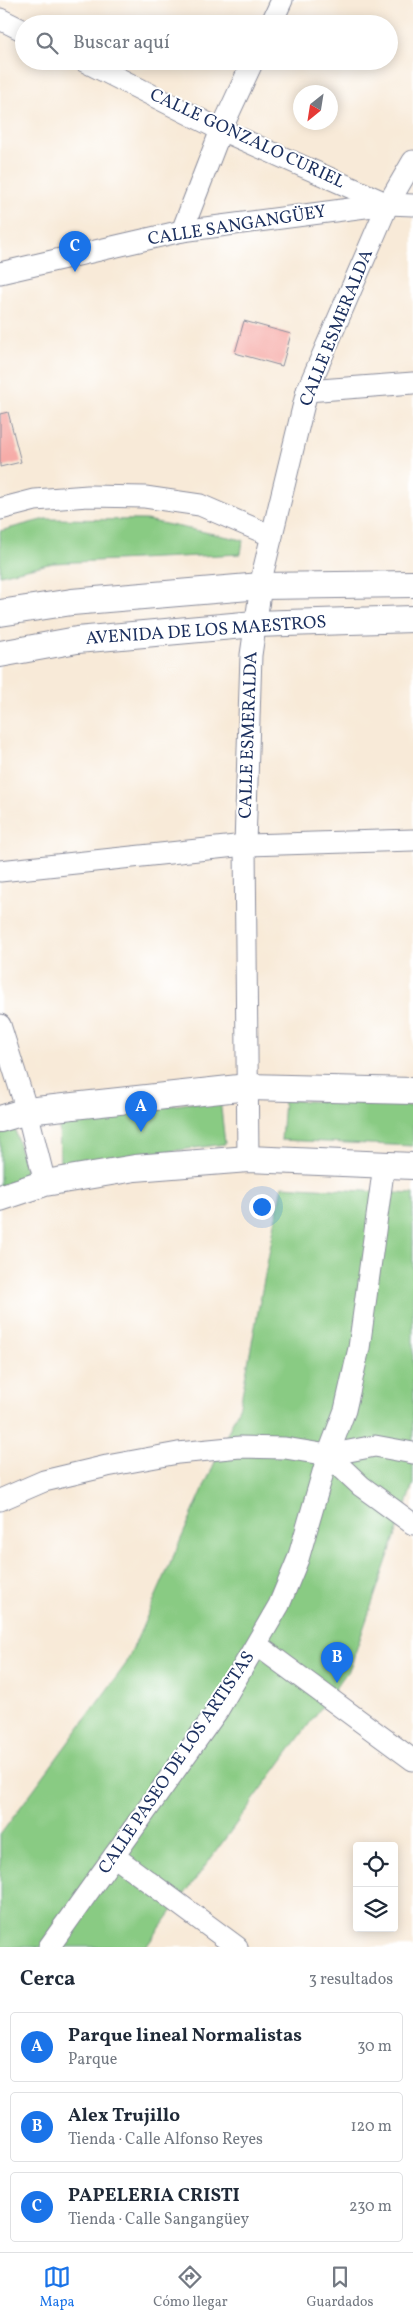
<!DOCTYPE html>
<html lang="es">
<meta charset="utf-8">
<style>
:root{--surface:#fff;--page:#f2f2f3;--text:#1f2937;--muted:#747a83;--line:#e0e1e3;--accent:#1a73e8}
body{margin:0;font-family:Vollkorn,serif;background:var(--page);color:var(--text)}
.controls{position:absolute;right:15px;bottom:15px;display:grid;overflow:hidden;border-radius:5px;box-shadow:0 2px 12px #0003}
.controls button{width:45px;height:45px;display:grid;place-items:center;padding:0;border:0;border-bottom:1px solid var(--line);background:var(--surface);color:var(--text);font:25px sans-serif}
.compass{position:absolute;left:293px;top:85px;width:45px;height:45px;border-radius:50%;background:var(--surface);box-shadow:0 2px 12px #0003;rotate:210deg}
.you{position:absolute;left:261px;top:1206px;width:18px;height:18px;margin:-12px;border:4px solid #fff;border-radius:50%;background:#1a73e8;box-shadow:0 0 0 8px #1a73e833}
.badge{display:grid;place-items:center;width:32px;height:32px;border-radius:50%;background:var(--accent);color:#fff;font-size:16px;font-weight:700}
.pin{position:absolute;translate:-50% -41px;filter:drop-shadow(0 1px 2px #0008)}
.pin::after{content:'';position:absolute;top:26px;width:18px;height:15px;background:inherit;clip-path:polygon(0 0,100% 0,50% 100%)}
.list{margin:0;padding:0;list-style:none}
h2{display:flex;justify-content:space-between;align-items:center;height:65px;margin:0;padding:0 20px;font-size:21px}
h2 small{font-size:16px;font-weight:400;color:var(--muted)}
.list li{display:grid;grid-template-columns:32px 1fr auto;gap:15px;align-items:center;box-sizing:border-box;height:70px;margin:0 10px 10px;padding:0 10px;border:1px solid var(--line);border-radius:5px}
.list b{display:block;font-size:19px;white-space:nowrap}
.list p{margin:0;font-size:16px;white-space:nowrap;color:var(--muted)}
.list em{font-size:16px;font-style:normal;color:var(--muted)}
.icon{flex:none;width:28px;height:28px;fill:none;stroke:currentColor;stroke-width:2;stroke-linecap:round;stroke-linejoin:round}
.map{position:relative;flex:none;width:413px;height:1947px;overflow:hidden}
.search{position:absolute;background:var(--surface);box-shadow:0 2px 12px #0003;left:15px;right:15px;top:15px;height:55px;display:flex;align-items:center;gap:12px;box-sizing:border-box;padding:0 18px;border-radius:28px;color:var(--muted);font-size:19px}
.sheet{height:305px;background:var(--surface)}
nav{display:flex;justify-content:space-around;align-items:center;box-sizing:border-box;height:70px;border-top:1px solid var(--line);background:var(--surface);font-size:14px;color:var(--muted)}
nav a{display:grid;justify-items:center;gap:2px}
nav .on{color:var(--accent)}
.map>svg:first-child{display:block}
</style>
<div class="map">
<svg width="413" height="1947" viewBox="0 0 413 1947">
<rect width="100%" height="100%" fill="#fff"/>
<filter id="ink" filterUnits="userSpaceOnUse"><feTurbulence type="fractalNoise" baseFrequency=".02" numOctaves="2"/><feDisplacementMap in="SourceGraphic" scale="10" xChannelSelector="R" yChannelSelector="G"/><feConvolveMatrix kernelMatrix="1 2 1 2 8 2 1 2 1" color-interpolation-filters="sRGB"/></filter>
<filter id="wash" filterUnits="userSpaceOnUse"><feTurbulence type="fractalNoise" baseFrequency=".0096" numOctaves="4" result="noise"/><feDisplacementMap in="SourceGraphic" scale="20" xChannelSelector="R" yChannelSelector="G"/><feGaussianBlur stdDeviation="1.12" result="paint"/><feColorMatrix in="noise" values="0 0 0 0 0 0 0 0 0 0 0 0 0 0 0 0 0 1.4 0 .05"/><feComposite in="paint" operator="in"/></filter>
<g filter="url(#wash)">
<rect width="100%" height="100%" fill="#f8ead8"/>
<g fill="#89cb83" stroke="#527d70">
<polygon points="45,519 146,520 243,540 241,554 53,563 0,575 0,531"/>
<polygon points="220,1099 225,1144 60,1166 59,1121"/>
<polygon points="284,1100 413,1106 413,1146 281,1140"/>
<polygon points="15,1129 27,1177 0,1186 0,1134"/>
<polygon points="282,1186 413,1194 413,1484 350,1668 146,1947 0,1947 0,1835 126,1664 240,1405"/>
</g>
<g id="blocks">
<g fill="#f6aca8">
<polygon points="244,321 291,334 282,366 235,353"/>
<polygon points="8,412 21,462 0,467 0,414"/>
</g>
</g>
</g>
<g filter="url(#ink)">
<use href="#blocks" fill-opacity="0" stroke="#8a8c9b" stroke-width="1"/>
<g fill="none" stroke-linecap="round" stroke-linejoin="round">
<g stroke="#8a8c9b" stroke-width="23">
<g id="minor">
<polyline points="0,19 24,31"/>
<polyline points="271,24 282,0"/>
<polyline points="84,61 221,130 388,204 413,205"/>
<polyline points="182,231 221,130 253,61"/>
<polyline points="0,273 182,231 388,204"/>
<polyline points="307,391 413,383"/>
<polyline points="0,509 35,500 88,496 145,497 200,505 272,536"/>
<polyline points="0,871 245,845 413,840"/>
<polyline points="0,1025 27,1111 45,1183"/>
<polyline points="248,1159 245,845 251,655 263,572 307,391 388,204 413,161"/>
<polyline points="328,1455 361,1486 413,1524"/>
<polyline points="0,1500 44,1481 107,1466 178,1453 240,1447 285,1448 328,1455 375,1446 413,1453"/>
<polyline points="257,1645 413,1760"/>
<polyline points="114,1856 237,1947"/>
<polyline points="49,1947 218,1710 279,1605 298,1559 328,1455 345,1410 359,1348 384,1165"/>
</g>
</g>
<g stroke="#8a8c9b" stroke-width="28">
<g id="tertiary">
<polyline points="0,613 72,602 261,586 413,584"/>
<polyline points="0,654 77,640 255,624 413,619"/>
<polyline points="0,1119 27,1111 248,1087 413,1091"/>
<polyline points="0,1198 45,1183 135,1168 248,1159 413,1166"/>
</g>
</g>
<use href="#minor" stroke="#fff" stroke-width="21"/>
<use href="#tertiary" stroke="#fff" stroke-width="26"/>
</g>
</g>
<g text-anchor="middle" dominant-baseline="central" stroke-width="4" stroke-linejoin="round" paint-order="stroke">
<g font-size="18" fill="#1b2f5e" stroke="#fff">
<text transform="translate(247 139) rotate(25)">CALLE GONZALO CURIEL</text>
<text transform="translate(237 226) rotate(-9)">CALLE SANGANGÜEY</text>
<text transform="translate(337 328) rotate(-68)">CALLE ESMERALDA</text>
<text transform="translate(206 631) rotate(-4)">AVENIDA DE LOS MAESTROS</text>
<text transform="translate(249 735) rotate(-88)">CALLE ESMERALDA</text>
<text transform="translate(177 1763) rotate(-56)">CALLE PASEO DE LOS ARTISTAS</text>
</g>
</g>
</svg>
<div class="controls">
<button><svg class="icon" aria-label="locate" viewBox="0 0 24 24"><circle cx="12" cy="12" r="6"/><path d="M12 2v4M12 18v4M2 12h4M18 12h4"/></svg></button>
<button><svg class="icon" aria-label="layers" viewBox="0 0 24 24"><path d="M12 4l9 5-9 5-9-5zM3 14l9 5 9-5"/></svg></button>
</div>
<svg class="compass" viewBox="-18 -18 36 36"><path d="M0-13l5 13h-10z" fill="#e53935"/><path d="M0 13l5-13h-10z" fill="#747a83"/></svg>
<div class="you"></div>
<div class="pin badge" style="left:141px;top:1132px">A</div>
<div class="pin badge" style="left:337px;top:1683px">B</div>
<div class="pin badge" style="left:75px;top:272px">C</div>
<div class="search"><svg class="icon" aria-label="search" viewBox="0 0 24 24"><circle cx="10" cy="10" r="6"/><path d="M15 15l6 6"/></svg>Buscar aquí</div>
</div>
<section class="sheet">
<h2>Cerca<small>3 resultados</small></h2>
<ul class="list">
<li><span class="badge">A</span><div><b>Parque lineal Normalistas</b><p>Parque</p></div><em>30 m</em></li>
<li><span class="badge">B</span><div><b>Alex Trujillo</b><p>Tienda · Calle Alfonso Reyes</p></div><em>120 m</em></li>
<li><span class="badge">C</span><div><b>PAPELERIA CRISTI</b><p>Tienda · Calle Sangangüey</p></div><em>230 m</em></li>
</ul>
</section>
<nav>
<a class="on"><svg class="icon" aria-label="map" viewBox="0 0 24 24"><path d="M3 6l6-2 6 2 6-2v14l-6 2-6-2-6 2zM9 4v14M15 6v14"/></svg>Mapa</a>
<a><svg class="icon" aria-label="directions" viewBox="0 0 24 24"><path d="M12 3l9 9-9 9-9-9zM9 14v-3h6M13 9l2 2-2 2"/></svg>Cómo llegar</a>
<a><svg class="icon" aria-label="saved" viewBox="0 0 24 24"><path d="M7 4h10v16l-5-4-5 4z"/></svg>Guardados</a>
</nav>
